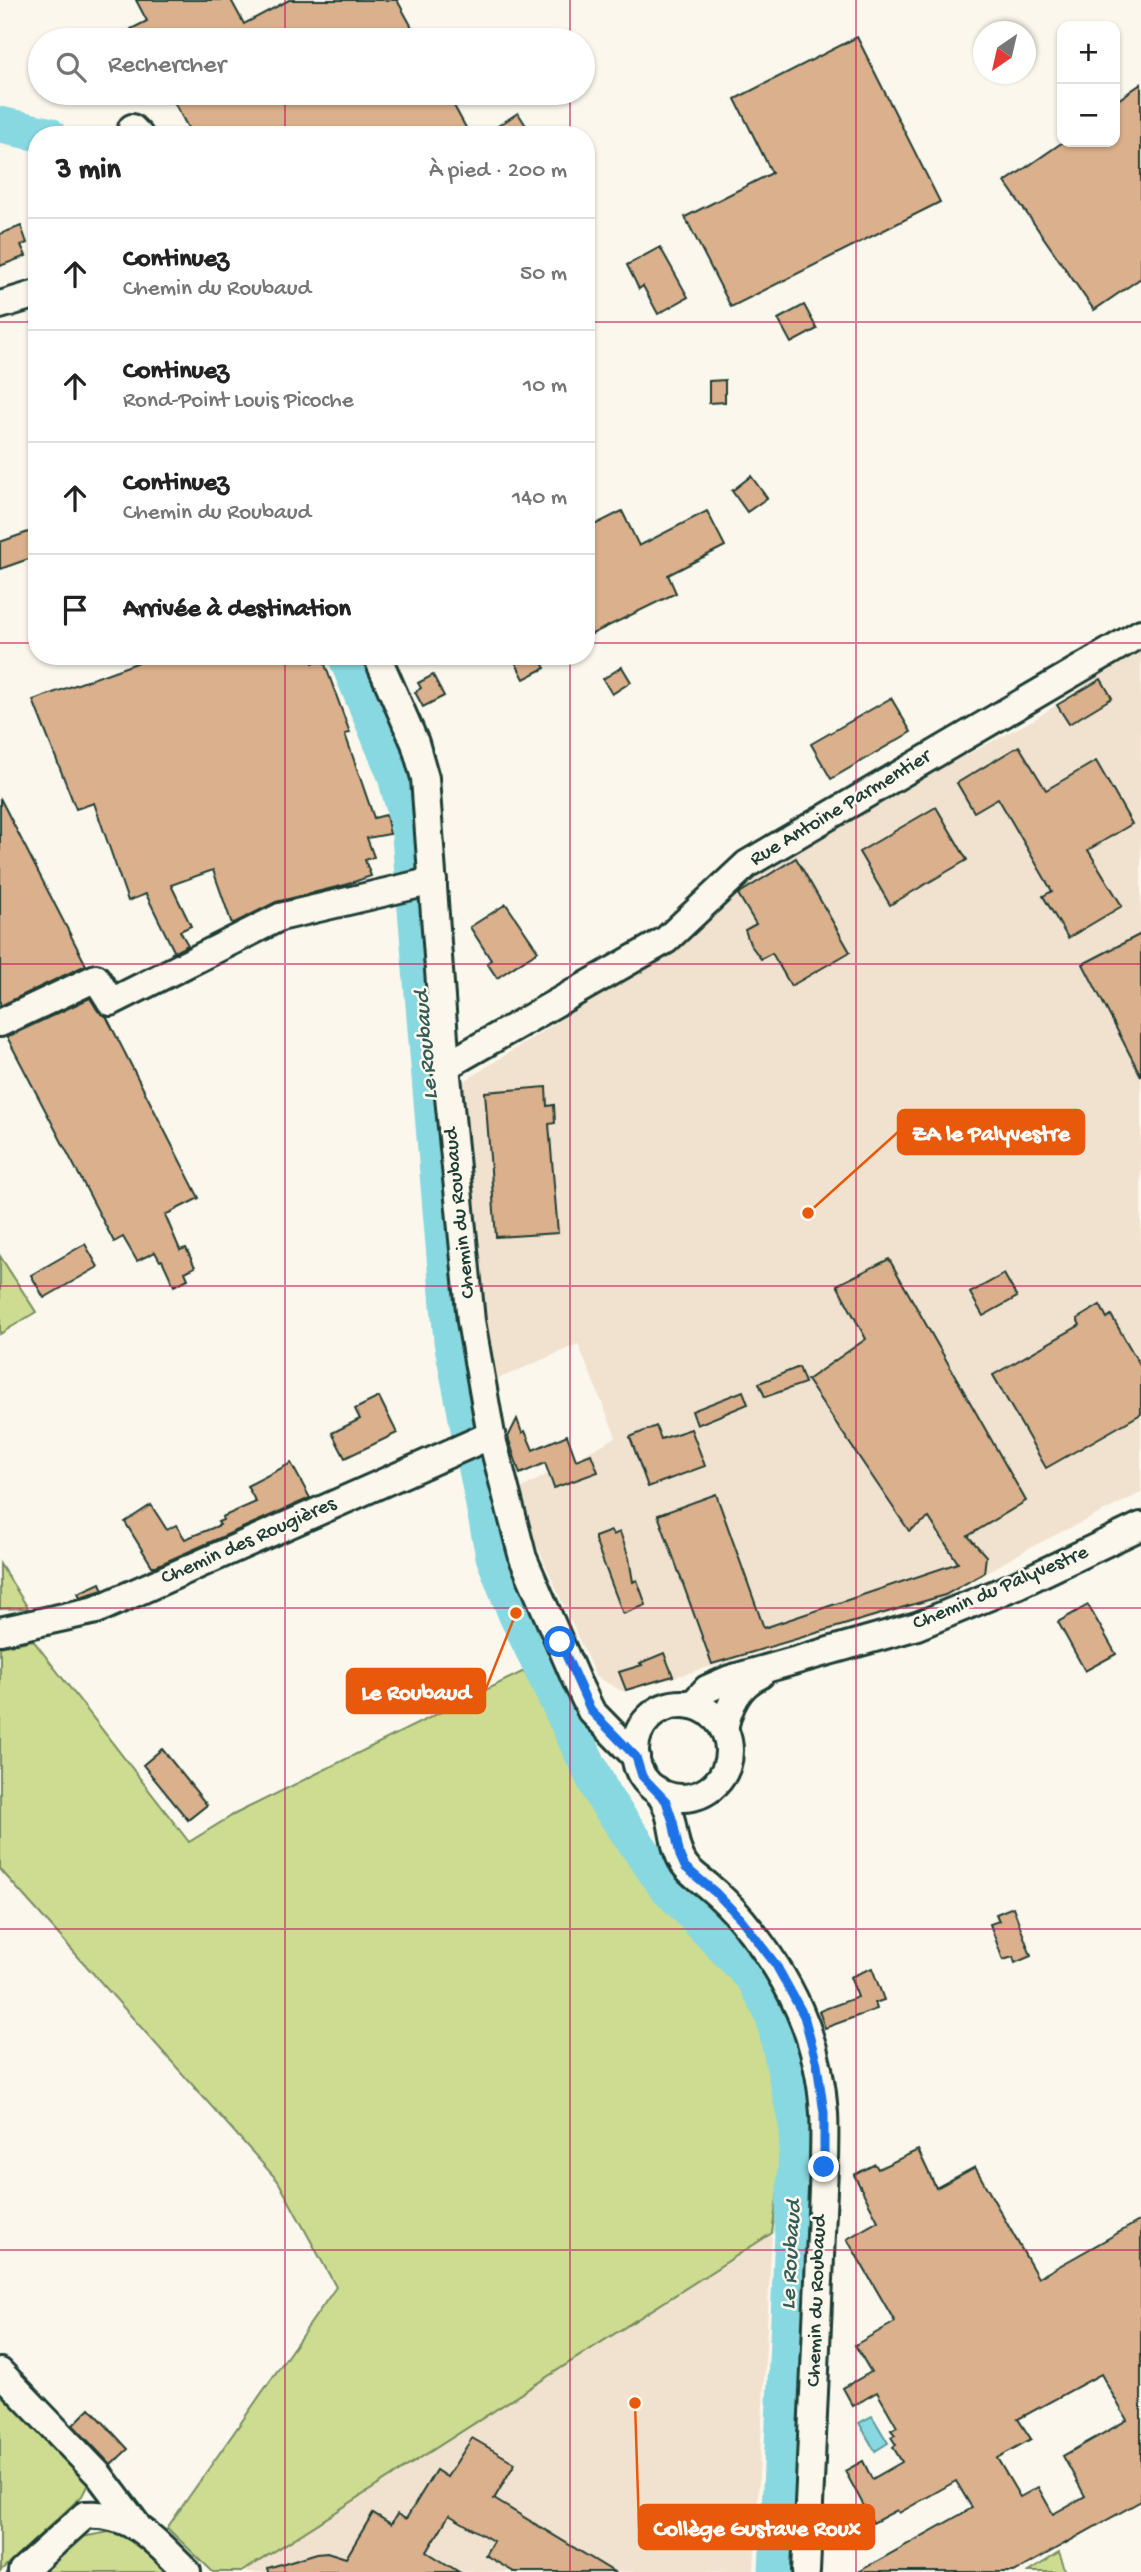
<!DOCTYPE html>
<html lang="fr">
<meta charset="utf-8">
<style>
:root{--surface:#fff;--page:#f2f2f2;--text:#222;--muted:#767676;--line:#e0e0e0}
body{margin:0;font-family:"Gochi Hand",sans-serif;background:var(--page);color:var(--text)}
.controls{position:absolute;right:21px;top:21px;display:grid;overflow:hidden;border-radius:14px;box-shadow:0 2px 5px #0004}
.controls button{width:63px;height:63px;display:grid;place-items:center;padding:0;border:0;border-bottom:2px solid var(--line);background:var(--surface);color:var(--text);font:35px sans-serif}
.compass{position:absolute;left:973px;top:21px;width:63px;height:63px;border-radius:50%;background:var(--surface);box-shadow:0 2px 5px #0004;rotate:214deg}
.stop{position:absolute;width:21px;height:21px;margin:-16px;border:5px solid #1a73e8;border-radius:50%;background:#fff}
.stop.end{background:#1a73e8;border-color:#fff;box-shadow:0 2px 7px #0008}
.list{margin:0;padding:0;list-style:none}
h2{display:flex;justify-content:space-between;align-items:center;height:91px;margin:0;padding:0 28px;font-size:30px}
h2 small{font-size:23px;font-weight:400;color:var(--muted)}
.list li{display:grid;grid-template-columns:46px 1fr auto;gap:21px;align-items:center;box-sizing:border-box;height:112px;padding:0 28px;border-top:2px solid var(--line)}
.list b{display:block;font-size:26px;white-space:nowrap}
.list p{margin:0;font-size:23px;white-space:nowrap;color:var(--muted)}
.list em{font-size:23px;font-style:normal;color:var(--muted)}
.icon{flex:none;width:38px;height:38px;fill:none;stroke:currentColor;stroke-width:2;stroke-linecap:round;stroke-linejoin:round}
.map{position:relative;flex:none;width:1141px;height:2572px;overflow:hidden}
.search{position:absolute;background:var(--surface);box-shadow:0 2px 5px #0004;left:28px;top:28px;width:567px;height:77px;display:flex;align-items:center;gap:18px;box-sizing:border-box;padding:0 24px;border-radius:38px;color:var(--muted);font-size:26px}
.panel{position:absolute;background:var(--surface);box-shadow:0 2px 5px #0004;left:28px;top:126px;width:567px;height:539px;border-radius:28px}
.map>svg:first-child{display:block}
</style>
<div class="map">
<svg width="1141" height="2572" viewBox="0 0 1141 2572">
<rect width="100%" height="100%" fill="#fbf7ec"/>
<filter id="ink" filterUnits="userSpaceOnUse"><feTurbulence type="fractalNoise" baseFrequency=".0143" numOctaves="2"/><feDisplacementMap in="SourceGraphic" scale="14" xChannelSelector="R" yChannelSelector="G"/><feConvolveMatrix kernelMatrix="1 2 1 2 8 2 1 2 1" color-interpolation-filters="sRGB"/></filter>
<g filter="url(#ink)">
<g fill="#f1e2cf">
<polygon points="1141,648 1141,1493 1027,1549 944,1598 624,1692 596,1677 513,1493 616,1437 578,1344 489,1383 463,1082 657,958 797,844 1035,719"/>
<polygon points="772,2233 754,2572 242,2572"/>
</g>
<g fill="#cddc90" stroke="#768c62" stroke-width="2">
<polygon points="0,1256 36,1312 0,1334"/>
<polygon points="0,1564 28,1608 0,1609"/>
<polygon points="33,1640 189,1842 233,1815 524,1671 599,1814 663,1891 743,1977 762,2018 787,2130 772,2233 242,2572 213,2572 167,2528 336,2287 278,2181 0,1869 0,1647"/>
<polygon points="0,2378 87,2475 88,2484 82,2496 0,2572"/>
<polygon points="109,2532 129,2536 166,2572 43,2572 82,2537"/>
<polygon points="1059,2553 1066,2572 1028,2572"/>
</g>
<polygon fill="#87d8e0" stroke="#5d9a9b" stroke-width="2" points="872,2416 888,2443 875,2451 859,2423"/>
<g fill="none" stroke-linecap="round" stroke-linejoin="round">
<g stroke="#87d8e0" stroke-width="37">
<polyline points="0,125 48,135"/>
<polyline points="346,656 395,773 409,825 452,1341 494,1556 516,1613 603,1796 664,1883 755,1979 774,2016 798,2129 777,2572"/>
</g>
</g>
<g fill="#dbb08c" stroke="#1f3d34" stroke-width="2" fill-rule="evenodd">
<polygon points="136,0 231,0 244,24 289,0 397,0 419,40 135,40 131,29 147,21"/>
<polygon points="857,37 940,202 731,307 685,217 772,173 735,99"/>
<polygon points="1141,84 1141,278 1094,310 1005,182 1063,142 1115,142 1115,102"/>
<polygon points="169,93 447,93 470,135 192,135"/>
<polygon points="518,113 532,135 484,135"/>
<polygon points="21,226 27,243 21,245 26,256 0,266 0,234"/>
<polygon points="660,247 688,297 658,314 643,286 639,289 627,265"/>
<polygon points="804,305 817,329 791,343 778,319"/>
<polygon points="725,380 725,402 709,403 709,381"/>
<polygon points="751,476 767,498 747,512 732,491"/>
<polygon points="622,511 639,546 707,511 725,546 668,575 676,593 586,637 586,529"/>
<polygon points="37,529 37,556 0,569 0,542"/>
<polygon points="156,656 311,656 313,663 323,659 350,733 345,734 374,818 386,815 390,834 367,838 374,857 365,860 371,876 345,885 276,902 232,924 213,870 171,885 191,926 180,931 188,945 171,954 174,951 146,894 128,901 94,803 76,809 33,700"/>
<polygon points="512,656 538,656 545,668 524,679"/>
<polygon points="622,667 631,682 612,694 603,679"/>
<polygon points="433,675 444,696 423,707 415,692 421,688 418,683"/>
<polygon points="1101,679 1112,698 1069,724 1057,705"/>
<polygon points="891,698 911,732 831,779 811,744"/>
<polygon points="1019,746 1046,790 1096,761 1132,824 1088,850 1122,906 1068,938 1043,896 1052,891 998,798 974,812 957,783"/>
<polygon points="0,798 86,965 0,1006"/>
<polygon points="936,807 967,860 890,905 859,852"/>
<polygon points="796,858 850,952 791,986 772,953 761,959 750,944 745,930 756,924 738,894"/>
<polygon points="506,904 538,951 497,978 487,963 491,960 470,927"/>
<polygon points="1141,934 1141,1076 1083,964"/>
<polygon points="90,998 98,1011 106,1016 199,1198 165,1215 180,1250 186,1248 195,1267 185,1272 188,1279 174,1286 162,1260 160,1261 155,1252 137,1261 123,1237 114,1242 7,1037"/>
<polygon points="546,1087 547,1106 554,1105 555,1123 549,1124 558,1233 496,1237 485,1092"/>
<polygon points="85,1244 98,1267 44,1298 31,1275"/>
<polygon points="889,1259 1026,1501 968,1536 986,1556 984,1573 945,1595 712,1664 658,1515 716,1494 764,1628 958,1563 929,1518 909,1531 807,1380 866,1339 837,1285"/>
<polygon points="1004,1274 1017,1297 983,1316 970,1293"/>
<polygon points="1100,1305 1107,1318 1111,1315 1141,1367 1141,1414 1046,1468 993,1375 1080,1325 1077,1319"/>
<polygon points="799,1367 805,1383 765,1397 759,1383"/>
<polygon points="743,1391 748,1404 697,1425 692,1411"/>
<polygon points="379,1397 397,1433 345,1458 332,1433 360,1419 355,1409"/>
<polygon points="517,1419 522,1433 525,1431 533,1450 567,1435 576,1460 591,1454 598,1472 554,1488 545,1463 520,1474 508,1437"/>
<polygon points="656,1426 661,1439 691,1429 705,1466 648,1487 630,1437"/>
<polygon points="291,1463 310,1498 156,1566 152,1566 125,1522 151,1505 167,1530 176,1525 185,1539 220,1525 218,1522 223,1520 222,1517 256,1502 247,1486"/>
<polygon points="611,1531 613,1535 620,1532 629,1558 633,1582 637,1580 646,1605 623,1614 595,1540 595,1537"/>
<polygon points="100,1583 103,1590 80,1597 78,1593"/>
<polygon points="1088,1605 1116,1654 1085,1671 1058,1622"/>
<polygon points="664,1653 673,1676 626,1690 619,1672 642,1665 640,1663"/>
<polygon points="162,1749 207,1805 188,1820 143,1765"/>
<polygon points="1013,1907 1031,1956 1015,1963 1013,1957 1003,1960 990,1924 999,1921 996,1914"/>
<polygon points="872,1968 884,2000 875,2003 877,2009 825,2028 819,2011 858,1997 850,1977"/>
<path d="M918,2150l18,38 39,-21 63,111 103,-58v281l-127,71h-156l114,-64 -16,-27 -57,32 -2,-3 -24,13 -28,-52 18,-10 9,18 30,-17 -9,-15 3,-2 -5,-8 4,-2 -4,-5 6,-3 -20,-35 -24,14 -10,-18 28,-16 -16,-27 40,-23 -48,-83 31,-18 -24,-46 21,-11 3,5zM1101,2374l26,46 -64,36 22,40 -32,18 -15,-27 -18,10 -23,-39 34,-19 -13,-20z"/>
<polygon points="90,2408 128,2449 111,2465 73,2425"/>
<polygon points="472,2438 515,2463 494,2499 614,2572 514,2572 485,2555 493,2541 449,2515 427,2552 459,2572 269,2572 268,2568 317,2553 327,2552 346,2558 373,2513 391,2524 397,2514 406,2519 436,2470 447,2477"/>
</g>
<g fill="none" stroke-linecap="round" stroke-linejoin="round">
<g stroke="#1f3d34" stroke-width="32">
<g id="minor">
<polyline points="132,128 139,135"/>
<polyline points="0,305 37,294"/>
<polyline points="377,656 415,743 425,778 446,1066 471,1321 491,1435 523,1558 576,1680 591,1711 636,1757"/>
<polyline points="0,1023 96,978 111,1002 280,917 433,881"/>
<polyline points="446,1066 666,940 747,864 1141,633"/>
<polyline points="0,1631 96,1610 491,1435"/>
<circle cx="682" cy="1751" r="47"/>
<polyline points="692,1705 707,1689 730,1679 917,1626 1017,1585 1141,1526"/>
<path d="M724,1730c4,-23 13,-45 36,-55"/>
<path d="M657,1790c20,24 12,51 27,74 6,9 16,15 24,22 12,10 24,22 34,34 48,58 77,117 82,193 1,18 0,36 0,54l-18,405"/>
<polyline points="0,2372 99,2475 136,2524"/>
<path d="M22,2572l63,-57c48,-4 70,27 102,57"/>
</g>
</g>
<use href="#minor" stroke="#fbf7ec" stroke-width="26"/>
</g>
</g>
<g fill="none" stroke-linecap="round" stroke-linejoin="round" filter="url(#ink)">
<polyline stroke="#1a73e8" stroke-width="9" points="560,1642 591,1711 636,1757 642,1776 666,1801 673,1822 680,1856 685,1867 716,1893 741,1919 776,1965 804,2016 817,2064 824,2113 824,2167"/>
</g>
<path fill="none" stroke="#c2185b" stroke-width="2" stroke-opacity="0.55" d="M285,0v40M570,0v40M856,0v2572M285,93v42M570,93v42M0,322h37M586,322h555M0,643h37M586,643h555M285,656v1916M570,656v1916M0,964h1141M0,1286h1141M0,1608h1141M0,1929h1141M0,2250h1141"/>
<g text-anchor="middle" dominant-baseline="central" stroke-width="5" stroke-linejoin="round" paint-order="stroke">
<g font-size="21" fill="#1f3d34" stroke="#fbf7ec">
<text transform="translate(841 809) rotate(-31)">Rue Antoine Parmentier</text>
<text transform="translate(461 1213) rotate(-96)">Chemin du Roubaud</text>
<text transform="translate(249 1542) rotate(-24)">Chemin des Rougières</text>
<text transform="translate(1001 1589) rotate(-23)">Chemin du Palyvestre</text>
<text transform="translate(818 2301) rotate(-88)">Chemin du Roubaud</text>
</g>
<g font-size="23" font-style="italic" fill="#345c56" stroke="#fbf7ec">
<text transform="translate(427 1045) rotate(-95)">Le Roubaud</text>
<text transform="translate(792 2255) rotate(-87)">Le Roubaud</text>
</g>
</g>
<path fill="none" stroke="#e8590c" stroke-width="2.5" d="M808 1213L898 1132M516 1613L485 1691M635 2403L639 2527"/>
<g fill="#e8590c" stroke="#fbf7ec" stroke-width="2.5">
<circle cx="808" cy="1213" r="7"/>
<circle cx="516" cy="1613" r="7"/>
<circle cx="635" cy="2403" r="7"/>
</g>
<g fill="#e8590c" stroke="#e8590c" stroke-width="2.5">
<rect x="898" y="1110" width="186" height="44" rx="7"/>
<rect x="347" y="1669" width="138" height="44" rx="7"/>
<rect x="639" y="2505" width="235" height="44" rx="7"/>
</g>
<g font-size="23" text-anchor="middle" font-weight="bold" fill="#fff">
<text x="991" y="1140">ZA le Palyvestre</text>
<text x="416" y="1699">Le Roubaud</text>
<text x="757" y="2535">Collège Gustave Roux</text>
</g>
</svg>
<div class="controls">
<button>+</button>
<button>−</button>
</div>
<svg class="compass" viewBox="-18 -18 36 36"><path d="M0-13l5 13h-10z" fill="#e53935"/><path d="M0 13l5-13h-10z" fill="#767676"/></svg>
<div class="stop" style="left:560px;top:1642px"></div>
<div class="stop end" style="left:824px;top:2167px"></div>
<div class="search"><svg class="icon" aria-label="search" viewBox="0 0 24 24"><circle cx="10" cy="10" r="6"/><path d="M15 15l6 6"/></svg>Rechercher</div>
<section class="panel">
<h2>3 min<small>À pied · 200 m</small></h2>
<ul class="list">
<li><svg class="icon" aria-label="ahead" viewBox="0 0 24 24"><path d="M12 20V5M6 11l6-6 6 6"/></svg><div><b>Continuez</b><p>Chemin du Roubaud</p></div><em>50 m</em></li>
<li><svg class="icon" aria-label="ahead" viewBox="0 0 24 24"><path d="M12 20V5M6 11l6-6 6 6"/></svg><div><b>Continuez</b><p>Rond-Point Louis Picoche</p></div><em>10 m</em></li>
<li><svg class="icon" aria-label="ahead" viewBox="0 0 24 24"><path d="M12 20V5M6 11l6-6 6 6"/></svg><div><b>Continuez</b><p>Chemin du Roubaud</p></div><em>140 m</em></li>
<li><svg class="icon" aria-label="arrive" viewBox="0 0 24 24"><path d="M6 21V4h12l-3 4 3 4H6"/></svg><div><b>Arrivée à destination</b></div></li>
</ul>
</section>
</div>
